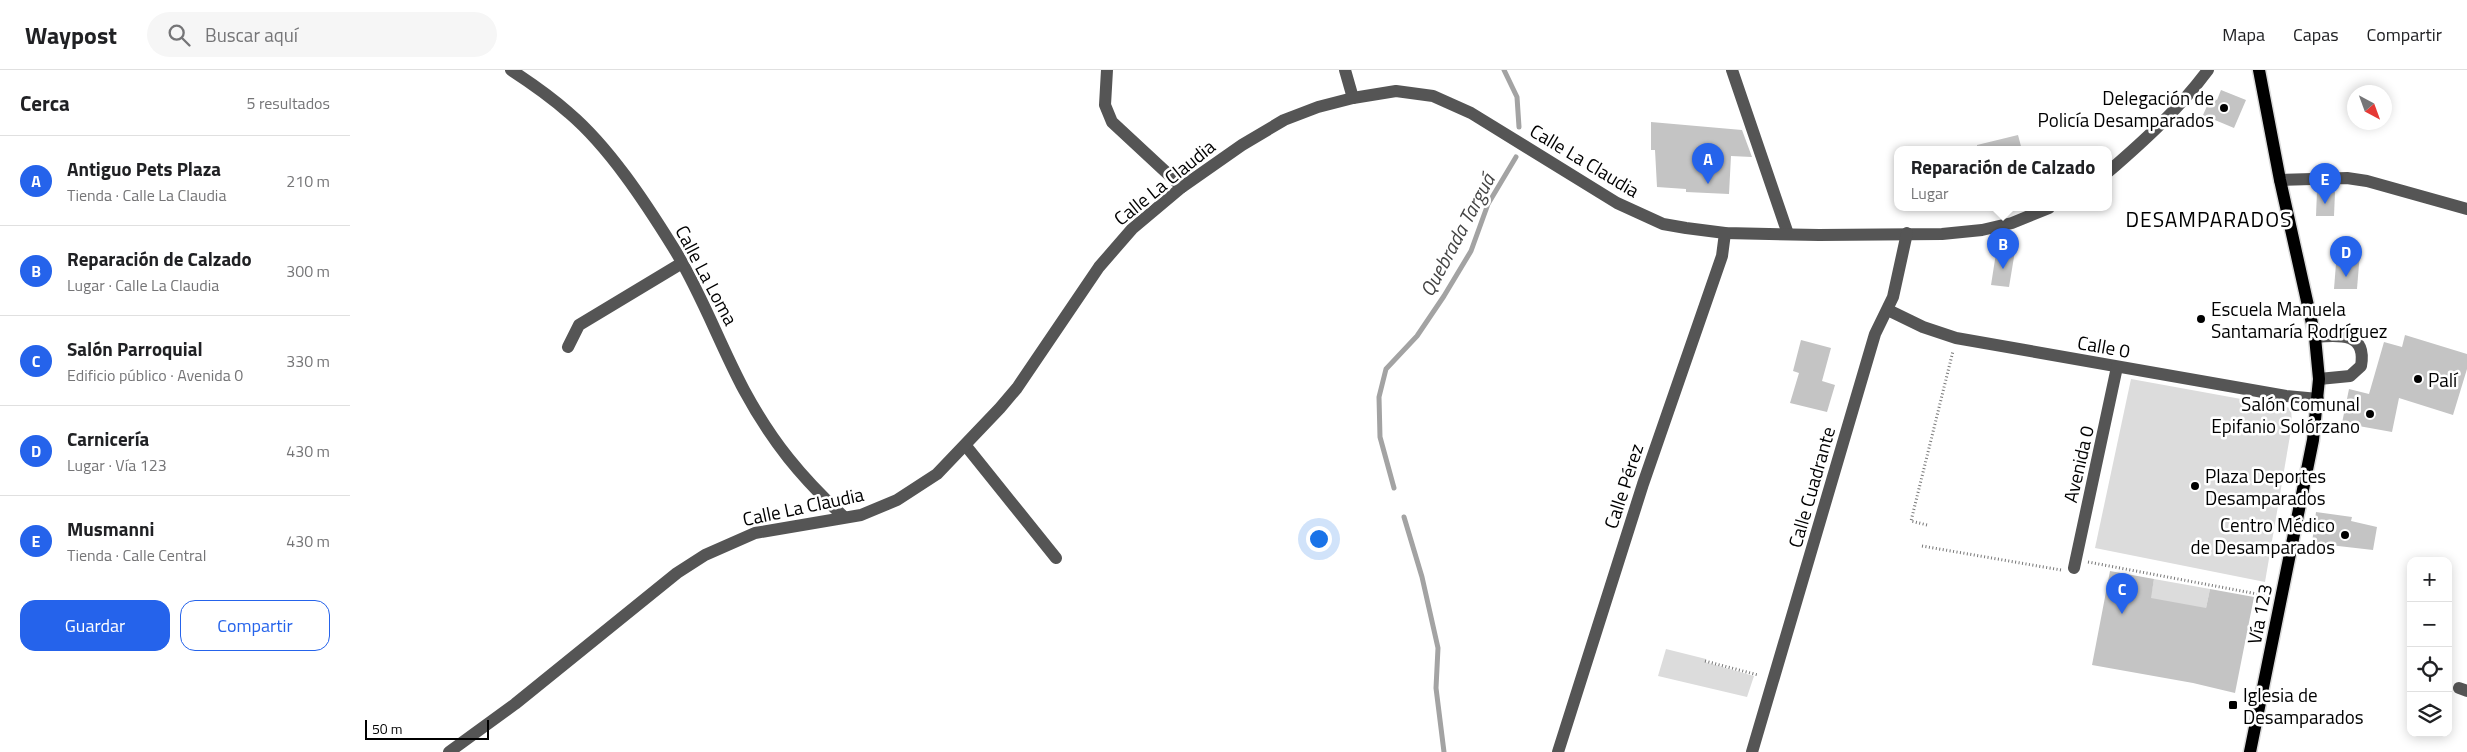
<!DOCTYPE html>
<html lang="es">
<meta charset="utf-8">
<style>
:root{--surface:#fff;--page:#f6f6f6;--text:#202124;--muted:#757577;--line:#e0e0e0;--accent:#2563eb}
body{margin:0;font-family:"Titillium Web",sans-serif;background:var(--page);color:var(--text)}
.controls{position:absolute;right:15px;bottom:15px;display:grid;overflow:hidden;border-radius:10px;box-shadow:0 2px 12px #0003}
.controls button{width:45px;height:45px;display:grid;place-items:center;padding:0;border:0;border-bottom:1px solid var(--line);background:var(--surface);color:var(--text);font:25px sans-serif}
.compass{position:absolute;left:1997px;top:15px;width:45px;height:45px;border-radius:50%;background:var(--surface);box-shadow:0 2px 12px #0003;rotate:139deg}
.scale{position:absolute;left:15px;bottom:12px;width:124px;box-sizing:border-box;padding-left:5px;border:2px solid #000;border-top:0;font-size:14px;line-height:18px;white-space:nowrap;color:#000;-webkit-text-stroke:4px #fff;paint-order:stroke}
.you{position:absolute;left:968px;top:468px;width:18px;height:18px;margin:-12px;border:4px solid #fff;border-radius:50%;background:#1a73e8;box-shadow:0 0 0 8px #1a73e833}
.badge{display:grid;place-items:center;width:32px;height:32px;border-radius:50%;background:var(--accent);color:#fff;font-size:16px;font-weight:700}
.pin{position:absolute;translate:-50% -41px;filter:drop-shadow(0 1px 2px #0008)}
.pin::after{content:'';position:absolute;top:26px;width:18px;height:15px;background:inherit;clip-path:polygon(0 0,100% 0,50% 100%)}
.popup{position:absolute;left:1544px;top:76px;width:218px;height:65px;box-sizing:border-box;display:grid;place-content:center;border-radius:10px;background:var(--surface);filter:drop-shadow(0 1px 4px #0005);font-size:16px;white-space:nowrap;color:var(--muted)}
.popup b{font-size:19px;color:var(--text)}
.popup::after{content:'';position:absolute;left:50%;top:100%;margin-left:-10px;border:10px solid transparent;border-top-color:var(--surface)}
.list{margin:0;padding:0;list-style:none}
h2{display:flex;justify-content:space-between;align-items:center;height:65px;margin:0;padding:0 20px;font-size:21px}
h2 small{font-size:16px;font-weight:400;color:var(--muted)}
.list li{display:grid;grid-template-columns:32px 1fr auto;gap:15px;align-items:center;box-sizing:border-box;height:90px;padding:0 20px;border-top:1px solid var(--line)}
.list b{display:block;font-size:19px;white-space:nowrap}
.list p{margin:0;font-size:16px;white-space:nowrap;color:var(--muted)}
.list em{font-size:16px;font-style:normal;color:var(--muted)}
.actions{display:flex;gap:10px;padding:15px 20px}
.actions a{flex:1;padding:11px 0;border:1px solid var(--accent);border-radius:15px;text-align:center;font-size:18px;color:var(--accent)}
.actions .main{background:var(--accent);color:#fff}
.icon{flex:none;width:28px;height:28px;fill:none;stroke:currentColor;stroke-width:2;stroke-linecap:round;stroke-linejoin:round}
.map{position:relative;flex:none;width:2117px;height:682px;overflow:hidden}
header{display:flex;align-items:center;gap:30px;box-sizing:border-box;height:70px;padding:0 25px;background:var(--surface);border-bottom:1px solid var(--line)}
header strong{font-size:24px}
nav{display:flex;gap:28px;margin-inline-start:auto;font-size:18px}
.search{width:350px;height:45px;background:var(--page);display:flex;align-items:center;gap:12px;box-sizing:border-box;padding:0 18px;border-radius:28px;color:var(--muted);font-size:19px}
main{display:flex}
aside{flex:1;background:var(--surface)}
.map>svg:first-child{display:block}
</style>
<header>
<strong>Waypost</strong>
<div class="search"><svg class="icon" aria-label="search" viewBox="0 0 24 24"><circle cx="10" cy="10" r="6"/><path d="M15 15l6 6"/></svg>Buscar aquí</div>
<nav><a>Mapa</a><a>Capas</a><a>Compartir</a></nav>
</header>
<main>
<aside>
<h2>Cerca<small>5 resultados</small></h2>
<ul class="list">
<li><span class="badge">A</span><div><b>Antiguo Pets Plaza</b><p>Tienda · Calle La Claudia</p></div><em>210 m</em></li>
<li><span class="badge">B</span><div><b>Reparación de Calzado</b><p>Lugar · Calle La Claudia</p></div><em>300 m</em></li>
<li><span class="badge">C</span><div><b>Salón Parroquial</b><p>Edificio público · Avenida 0</p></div><em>330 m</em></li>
<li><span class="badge">D</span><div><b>Carnicería</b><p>Lugar · Vía 123</p></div><em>430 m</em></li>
<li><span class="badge">E</span><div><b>Musmanni</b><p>Tienda · Calle Central</p></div><em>430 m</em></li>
</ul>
<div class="actions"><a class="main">Guardar</a><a>Compartir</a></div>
</aside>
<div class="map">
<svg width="2117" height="682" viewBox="0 0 2117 682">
<rect width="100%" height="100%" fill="#fff"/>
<g fill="#dcdcdc">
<polygon points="1781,309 1941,338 1942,354 1915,512 1745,478"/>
<polygon points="1804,509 1860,519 1856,538 1795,604 1777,511 1802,520"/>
<polygon points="1316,579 1356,589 1355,592 1404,606 1397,627 1308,606"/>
</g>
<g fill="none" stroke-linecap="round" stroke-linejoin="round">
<g stroke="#a3a3a3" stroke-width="5">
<polyline points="1154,0 1167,27 1169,57"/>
<polyline points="1044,418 1030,367 1029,327 1036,299 1067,266 1094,226 1121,181 1138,134 1166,87"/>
<polyline points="1054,447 1072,507 1088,578 1086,618 1094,682"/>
</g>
</g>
<g fill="#c4c4c4">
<polygon points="1871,20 1896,30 1884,58 1853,45 1861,27 1867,30"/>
<polygon points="1301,52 1392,60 1402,87 1381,86 1379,124 1336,122 1336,119 1307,117 1305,80 1301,80"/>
<polygon points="1668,65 1672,80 1627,80 1627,75"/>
<polygon points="1967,121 1985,122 1984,146 1966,146"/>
<polygon points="1665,181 1659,217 1641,215 1646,183"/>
<polygon points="1987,181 2010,182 2007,219 1984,219"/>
<polygon points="2055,265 2117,284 2117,299 2103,345 2049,328 2042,362 1992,353 1999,319 2019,324 2034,272 2052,277"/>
<polygon points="1451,270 1481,278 1472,311 1485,315 1477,342 1440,333 1449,303 1443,301"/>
<polygon points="1966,442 2002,447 2001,451 2027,457 2023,480 1962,473"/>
<polygon points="1760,501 1804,509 1801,528 1856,538 1860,519 1904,527 1885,623 1843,613 1742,595"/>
</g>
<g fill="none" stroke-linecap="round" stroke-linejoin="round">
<g stroke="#dbdbdb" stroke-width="15">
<polyline id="major" points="1900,682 1963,370 1969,309 1965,267 1930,110 1909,0"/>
</g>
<g stroke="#777" stroke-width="3" stroke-dasharray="1 2.5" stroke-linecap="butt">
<polyline points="1577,455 1561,451 1603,281"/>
<polyline points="1572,476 1711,500"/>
<polyline points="1738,492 1918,526"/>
<polyline points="1355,591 1408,605"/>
</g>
<g stroke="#555" stroke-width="12">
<path d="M161,0c20,13 40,27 58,43 40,34 76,89 104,134 28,45 46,96 71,143 28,52 57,87 100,127"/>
<polyline points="757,0 755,35 762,52 832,117"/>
<polyline points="995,0 1003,28"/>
<polyline points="1382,0 1438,164"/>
<path d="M1758,102c37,-32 71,-63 100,-102"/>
<polyline points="1930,110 1997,108 2017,111 2117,139"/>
<polyline points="1538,240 1573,257 1606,268 1936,326 1968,329"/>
<path d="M1965,267c24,-2 52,-5 46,29l-11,10 -31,3"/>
<polyline points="218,277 229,255 332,193"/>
<polyline points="616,376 706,488"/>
<polyline points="1724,498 1767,297"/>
<polyline points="2109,618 2117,621"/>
<polyline points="99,682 165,634 327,503 355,485 405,463 511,445 547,430 587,404 650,338 667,318 749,197 782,159 832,117 892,75 934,50 968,37 1003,28 1046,21 1083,26 1121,43 1267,133 1313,154 1336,158 1375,163 1469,165 1592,164 1632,160 1662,153 1699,138"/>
<polyline points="1208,682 1293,414 1372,186 1375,163"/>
<polyline points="1402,682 1525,264 1543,227 1557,163"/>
</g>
<use href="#major" stroke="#000" stroke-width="12"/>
</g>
<g fill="#000" stroke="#fff" stroke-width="2">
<circle cx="1874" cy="38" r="5"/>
<circle cx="1851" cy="249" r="5"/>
<circle cx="2068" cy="309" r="5"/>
<circle cx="2020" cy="344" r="5"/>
<circle cx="1845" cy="416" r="5"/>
<circle cx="1995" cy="465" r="5"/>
<rect x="1878" y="630" width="10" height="10" rx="2.5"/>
</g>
<g text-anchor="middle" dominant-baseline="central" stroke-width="5" stroke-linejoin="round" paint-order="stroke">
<g font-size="19" fill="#000" stroke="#fff" text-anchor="start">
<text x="1864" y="27" text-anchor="end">Delegación de<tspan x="1864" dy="22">Policía Desamparados</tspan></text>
<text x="1861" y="238">Escuela Manuela<tspan x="1861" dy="22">Santamaría Rodríguez</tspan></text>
<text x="2078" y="309">Palí</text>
<text x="2010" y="333" text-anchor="end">Salón Comunal<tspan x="2010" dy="22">Epifanio Solórzano</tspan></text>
<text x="1855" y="405">Plaza Deportes<tspan x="1855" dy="22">Desamparados</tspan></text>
<text x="1985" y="454" text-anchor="end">Centro Médico<tspan x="1985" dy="22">de Desamparados</tspan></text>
<text x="1893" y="624">Iglesia de<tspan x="1893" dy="22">Desamparados</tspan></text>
</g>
<g font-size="19" fill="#000" stroke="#fff">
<text transform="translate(1235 90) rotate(31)">Calle La Claudia</text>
<text transform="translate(814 112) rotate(-39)">Calle La Claudia</text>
<text transform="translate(357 205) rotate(62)">Calle La Loma</text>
<text transform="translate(1754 276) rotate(10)">Calle 0</text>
<text transform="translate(1728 394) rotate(-77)">Avenida 0</text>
<text transform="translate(1273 416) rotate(-72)">Calle Pérez</text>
<text transform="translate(1461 417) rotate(-74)">Calle Cuadrante</text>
<text transform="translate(453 436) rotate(-12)">Calle La Claudia</text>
<text transform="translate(1909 544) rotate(-79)">Vía 123</text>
</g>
<g font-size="20" font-style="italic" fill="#444" stroke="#fff">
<text transform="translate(1107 165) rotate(-62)">Quebrada Targuá</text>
</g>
<g font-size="21" letter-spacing="1" fill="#000" stroke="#fff">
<text x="1859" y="149">DESAMPARADOS</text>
</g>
</g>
</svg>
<div class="controls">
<button>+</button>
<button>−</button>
<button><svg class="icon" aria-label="locate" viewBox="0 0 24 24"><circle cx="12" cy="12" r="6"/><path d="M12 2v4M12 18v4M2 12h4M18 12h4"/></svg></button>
<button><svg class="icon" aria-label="layers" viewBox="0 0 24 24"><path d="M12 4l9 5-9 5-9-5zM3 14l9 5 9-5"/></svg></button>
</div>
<svg class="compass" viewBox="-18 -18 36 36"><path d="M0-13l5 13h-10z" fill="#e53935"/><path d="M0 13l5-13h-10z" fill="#757577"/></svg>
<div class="scale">50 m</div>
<div class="you"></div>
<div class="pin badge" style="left:1358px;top:114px">A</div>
<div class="pin badge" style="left:1653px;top:199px">B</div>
<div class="popup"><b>Reparación de Calzado</b>Lugar</div>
<div class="pin badge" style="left:1772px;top:544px">C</div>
<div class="pin badge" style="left:1996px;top:207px">D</div>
<div class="pin badge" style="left:1975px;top:134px">E</div>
</div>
</main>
